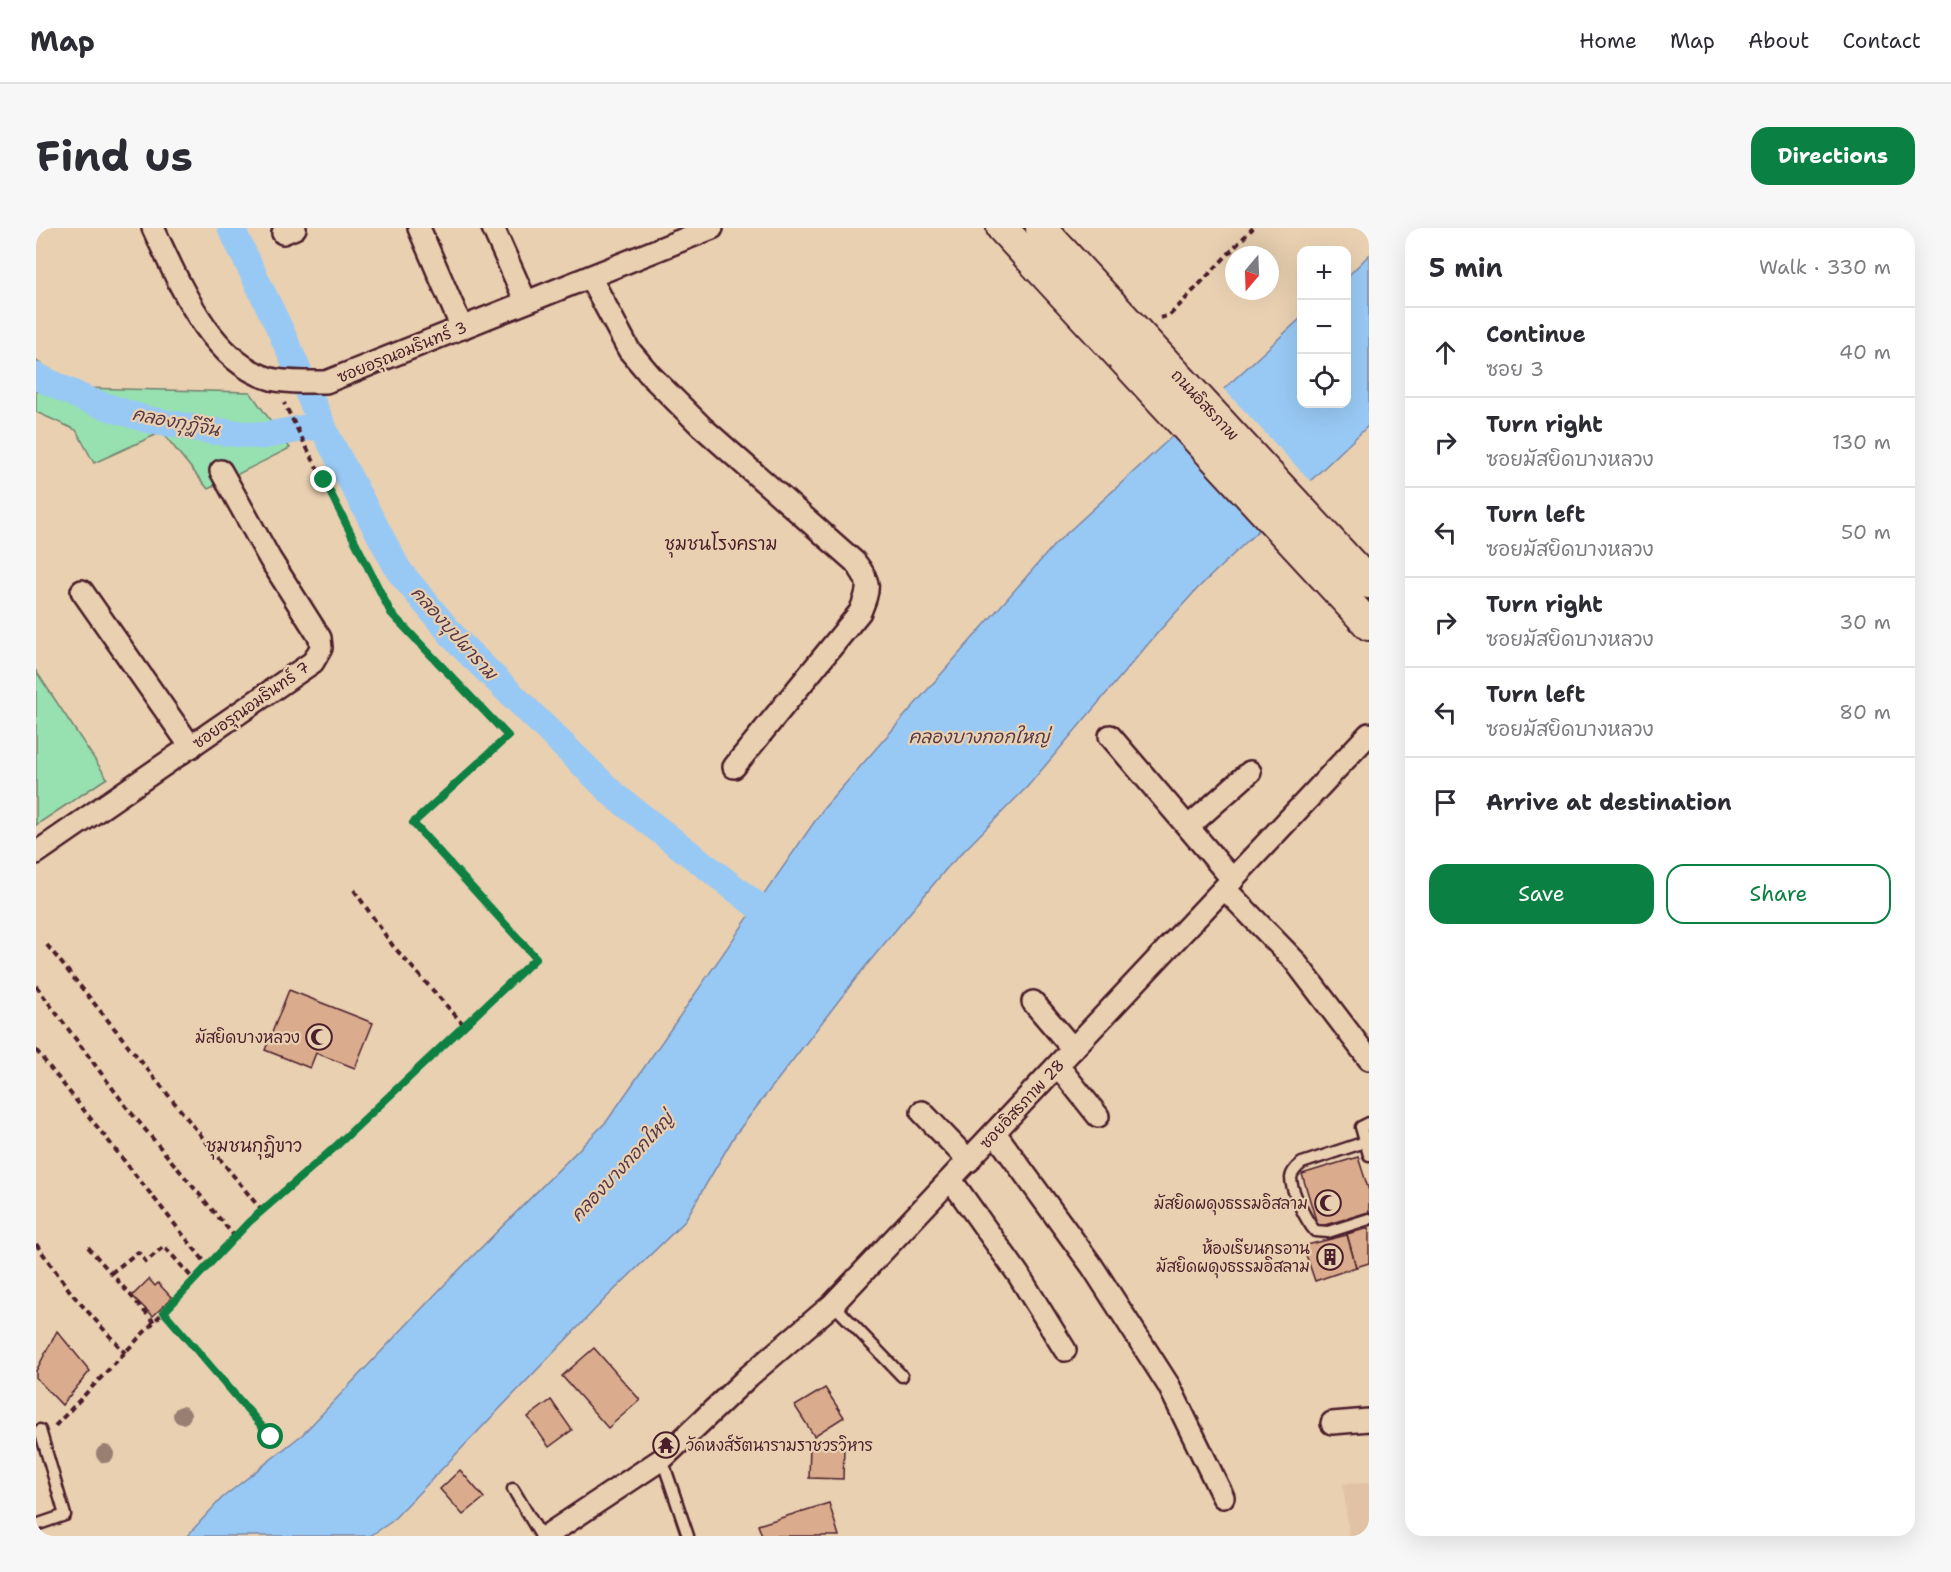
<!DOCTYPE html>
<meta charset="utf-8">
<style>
:root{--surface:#fff;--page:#f7f7f7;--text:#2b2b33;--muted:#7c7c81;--line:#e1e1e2;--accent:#0b8043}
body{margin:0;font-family:"Shantell Sans","Playpen Sans Thai",sans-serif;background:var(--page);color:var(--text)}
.controls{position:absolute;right:18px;top:18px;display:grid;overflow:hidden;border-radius:12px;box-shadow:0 6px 24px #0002}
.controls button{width:54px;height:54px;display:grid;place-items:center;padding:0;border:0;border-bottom:2px solid var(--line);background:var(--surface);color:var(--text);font:30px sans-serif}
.compass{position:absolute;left:1189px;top:18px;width:54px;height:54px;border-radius:50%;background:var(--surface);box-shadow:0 6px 24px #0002;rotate:199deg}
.stop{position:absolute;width:18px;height:18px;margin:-14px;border:4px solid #0b8043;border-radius:50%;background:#fff}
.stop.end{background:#0b8043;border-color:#fff;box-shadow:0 2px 6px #0008}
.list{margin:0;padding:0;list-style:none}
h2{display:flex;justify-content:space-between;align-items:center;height:78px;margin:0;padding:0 24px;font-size:26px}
h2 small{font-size:20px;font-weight:400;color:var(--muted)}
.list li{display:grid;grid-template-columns:39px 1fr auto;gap:18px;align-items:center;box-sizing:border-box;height:90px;padding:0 24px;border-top:2px solid var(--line)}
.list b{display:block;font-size:22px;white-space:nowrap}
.list p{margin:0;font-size:20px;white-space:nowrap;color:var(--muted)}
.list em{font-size:20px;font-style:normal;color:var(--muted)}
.actions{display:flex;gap:12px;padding:18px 24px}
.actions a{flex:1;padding:14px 0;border:2px solid var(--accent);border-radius:18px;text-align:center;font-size:21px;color:var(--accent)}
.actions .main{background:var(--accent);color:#fff}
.icon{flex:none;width:33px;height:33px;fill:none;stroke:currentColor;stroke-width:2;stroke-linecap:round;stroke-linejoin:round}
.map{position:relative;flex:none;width:1333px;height:1308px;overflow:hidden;border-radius:18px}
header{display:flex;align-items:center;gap:36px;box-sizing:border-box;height:84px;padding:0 30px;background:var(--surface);border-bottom:2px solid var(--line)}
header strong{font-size:28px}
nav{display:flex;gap:33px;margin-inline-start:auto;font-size:21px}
.intro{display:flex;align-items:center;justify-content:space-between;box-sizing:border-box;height:144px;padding:0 36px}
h1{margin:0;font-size:42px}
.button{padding:15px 27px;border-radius:18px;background:var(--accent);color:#fff;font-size:21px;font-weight:700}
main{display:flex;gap:36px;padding:0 36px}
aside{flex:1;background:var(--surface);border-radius:18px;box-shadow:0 6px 24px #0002}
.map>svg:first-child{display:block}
</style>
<header>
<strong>Map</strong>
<nav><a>Home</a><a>Map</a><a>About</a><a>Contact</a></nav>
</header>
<div class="intro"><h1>Find us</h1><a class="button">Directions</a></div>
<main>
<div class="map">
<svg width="1333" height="1308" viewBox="0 0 1333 1308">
<rect width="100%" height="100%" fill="#e9d0b1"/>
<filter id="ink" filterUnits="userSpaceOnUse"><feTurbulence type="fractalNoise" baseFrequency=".0167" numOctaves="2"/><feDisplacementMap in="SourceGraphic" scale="12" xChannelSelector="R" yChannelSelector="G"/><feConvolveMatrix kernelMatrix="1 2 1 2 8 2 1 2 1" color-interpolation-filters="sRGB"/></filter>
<g filter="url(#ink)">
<polygon fill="#e1c2a4" points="1333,1255 1333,1308 1313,1308 1307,1256"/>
<g fill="#97e0af" stroke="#70806d" stroke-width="1.5">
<polygon points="0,133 43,160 214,164 254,220 172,261 126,204 58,235 40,202 0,184"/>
<polygon points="0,443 71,550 0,597"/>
</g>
<polygon fill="#98c9f4" stroke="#7985a4" stroke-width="1.5" points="1333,27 1333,197 1162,360 1124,402 992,558 911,640 824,745 699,907 648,994 569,1071 355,1294 334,1308 151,1308 186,1270 267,1206 412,1053 571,893 788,580 1019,316 1265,90 1266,176 1310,176 1311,49"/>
<polygon fill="#e9d0b1" points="1186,159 1276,255 1230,300 1139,202"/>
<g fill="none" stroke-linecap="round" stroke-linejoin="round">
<g stroke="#98c9f4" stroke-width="27">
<polyline points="195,0 242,97 292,210 363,343 422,414 579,568 750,700"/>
<polyline points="0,148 51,172 109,191 176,203 226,208 286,197"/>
</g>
</g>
<g fill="#daac8d" stroke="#4a1f2b" stroke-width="1.5">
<polygon points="253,762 337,795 319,840 280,825 274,840 229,822"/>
<polygon points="1322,929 1333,963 1333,984 1282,999 1266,946"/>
<polygon points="1333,1000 1333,1035 1320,1039 1311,1006"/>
<polygon points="1311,1007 1320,1039 1279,1053 1267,1018"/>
<polygon points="113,1051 119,1058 122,1055 136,1070 117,1088 96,1068"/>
<polygon points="21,1103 54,1143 26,1177 0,1150 0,1143"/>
<polygon points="558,1120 604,1172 572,1200 526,1148"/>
<polygon points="789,1160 808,1189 778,1208 759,1178"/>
<polygon points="515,1172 536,1202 513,1219 492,1189"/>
<polygon points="774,1217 808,1219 807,1251 773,1250"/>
<polygon points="424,1242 448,1270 427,1287 404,1261"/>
<polygon points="793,1275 803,1308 726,1308 722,1297"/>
</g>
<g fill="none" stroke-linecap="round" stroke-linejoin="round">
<g stroke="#4a1f2b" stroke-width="15">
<g id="service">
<polyline points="1333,895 1325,899 1333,927"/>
<path d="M1329,914l-63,21c-5,4 -10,8 -11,15 0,13 16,44 24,53l13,1 41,-13"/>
<polyline points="797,1076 866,1148"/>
<polyline points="626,1231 652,1308"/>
<polyline points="477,1261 505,1308"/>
<polyline points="0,1297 29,1287 4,1202"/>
</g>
</g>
<g stroke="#4a1f2b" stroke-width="26">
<g id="minor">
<path d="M117,0c25,52 57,134 118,151 17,4 37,3 55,3l386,-154"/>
<polyline points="383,0 426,100"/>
<polyline points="457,0 490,74"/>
<polyline points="247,5 259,0"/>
<path d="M554,49l39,73 22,26 51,51 153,135c16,20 15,26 5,50l-126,155"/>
<polyline points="46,363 155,519"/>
<polyline points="1074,508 1197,652"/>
<polyline points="1152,599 1214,544"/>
<polyline points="0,625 277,434 285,420 284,410 234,331 185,243"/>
<polyline points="1189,661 1258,732 1333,831"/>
<polyline points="997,774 1037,821"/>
<polyline points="1022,838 1062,888"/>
<polyline points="886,884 933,933"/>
<polyline points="959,905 1056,1038 1133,1158 1187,1269"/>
<polyline points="915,952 982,1046 1029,1122"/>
<polyline points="1296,1195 1333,1192"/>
<polyline points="510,1308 626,1231 713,1148 797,1076 1333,506"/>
</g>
</g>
<g stroke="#4a1f2b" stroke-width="34">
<g id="secondary">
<polyline points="966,0 1333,397"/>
<polyline points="1005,0 1333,355"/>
</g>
</g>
<g stroke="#4a1f2b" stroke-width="4" stroke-dasharray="6 4.5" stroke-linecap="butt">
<polyline points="1124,90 1134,87 1217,0"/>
<polyline points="318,662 357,718 428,797"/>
<polyline points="11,717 226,983"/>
<polyline points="0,758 92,881 199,1009"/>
<polyline points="0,822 172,1038"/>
<polyline points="0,1016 36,1066 89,1125"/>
<polyline points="52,1019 118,1094"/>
<polyline points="75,1045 102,1024 110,1034 128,1018 158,1052"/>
<polyline points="128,1085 235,1209"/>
<polyline points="19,1198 213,994 298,920 500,730 377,595 472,509 355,385 248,175"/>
</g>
<use href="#service" stroke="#e9d0b1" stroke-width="10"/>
<use href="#minor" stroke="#e9d0b1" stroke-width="21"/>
<use href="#secondary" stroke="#e9d0b1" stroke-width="30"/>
</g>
<g fill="#987f72">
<circle cx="146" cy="1187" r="9"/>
<circle cx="69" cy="1226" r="9"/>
</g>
</g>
<g fill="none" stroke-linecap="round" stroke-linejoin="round" filter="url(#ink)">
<polyline stroke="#0b8043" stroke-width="8" points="235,1209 128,1084 213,994 298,920 500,730 377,595 472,508 355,385 288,252"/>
</g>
<defs>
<g id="mosque-ring" transform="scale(1.35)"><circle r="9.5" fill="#e9d0b1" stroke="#4a1f2b" stroke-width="1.5"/><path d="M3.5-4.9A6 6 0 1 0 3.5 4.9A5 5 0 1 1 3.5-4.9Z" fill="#4a1f2b"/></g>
<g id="building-ring" transform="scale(1.35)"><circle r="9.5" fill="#e9d0b1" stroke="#4a1f2b" stroke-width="1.5"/><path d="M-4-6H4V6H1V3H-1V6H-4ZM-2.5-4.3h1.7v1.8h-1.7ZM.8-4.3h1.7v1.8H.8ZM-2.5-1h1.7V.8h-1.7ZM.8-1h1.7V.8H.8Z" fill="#4a1f2b"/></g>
<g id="temple-ring" transform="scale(1.35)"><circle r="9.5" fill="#e9d0b1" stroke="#4a1f2b" stroke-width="1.5"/><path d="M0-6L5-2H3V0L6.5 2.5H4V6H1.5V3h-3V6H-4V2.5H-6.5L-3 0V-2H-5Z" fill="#4a1f2b"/></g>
</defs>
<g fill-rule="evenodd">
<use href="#mosque-ring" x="283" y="809"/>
<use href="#mosque-ring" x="1292" y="975"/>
<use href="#building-ring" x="1294" y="1029"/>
<use href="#temple-ring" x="630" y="1217"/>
</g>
<g text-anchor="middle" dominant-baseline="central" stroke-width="4.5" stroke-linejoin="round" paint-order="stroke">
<g font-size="16" fill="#4a1f2b" stroke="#e9d0b1">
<text transform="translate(366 124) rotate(-22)">ซอยอรุณอมรินทร์ 3</text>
<text transform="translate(1169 177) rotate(47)">ถนนอิสรภาพ</text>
<text transform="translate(215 477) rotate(-35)">ซอยอรุณอมรินทร์ 7</text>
<text transform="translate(986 876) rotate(-47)">ซอยอิสรภาพ 28</text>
</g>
<g font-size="16" fill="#4a1f2b" stroke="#e9d0b1" text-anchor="end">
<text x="264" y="809">มัสยิดบางหลวง</text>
<text x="1272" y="975">มัสยิดผดุงธรรมอิสลาม</text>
<text x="1274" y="1020">ห้องเรียนกุรอาน<tspan x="1274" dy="18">มัสยิดผดุงธรรมอิสลาม</tspan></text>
<text x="650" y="1217" text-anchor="start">วัดหงส์รัตนารามราชวรวิหาร</text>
</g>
<g font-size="18" font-style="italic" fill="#563849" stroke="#e9d0b1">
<text transform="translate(140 194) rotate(11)">คลองกุฎีจีน</text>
<text transform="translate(418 405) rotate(48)">คลองบุปผาราม</text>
<text x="943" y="509">คลองบางกอกใหญ่</text>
<text transform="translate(586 939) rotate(-47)">คลองบางกอกใหญ่</text>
</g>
<g font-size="18" fill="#4a1f2b" stroke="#e9d0b1">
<text x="685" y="316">ชุมชนโรงคราม</text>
<text x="218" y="918">ชุมชนกุฎิขาว</text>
</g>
</g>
</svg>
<div class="controls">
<button>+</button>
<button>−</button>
<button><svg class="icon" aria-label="locate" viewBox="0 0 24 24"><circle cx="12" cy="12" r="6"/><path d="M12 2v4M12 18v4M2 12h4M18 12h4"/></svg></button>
</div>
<svg class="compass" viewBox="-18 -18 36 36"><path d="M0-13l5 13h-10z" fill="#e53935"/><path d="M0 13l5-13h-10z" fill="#7c7c81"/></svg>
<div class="stop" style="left:235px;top:1209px"></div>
<div class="stop end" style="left:288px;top:252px"></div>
</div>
<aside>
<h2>5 min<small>Walk · 330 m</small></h2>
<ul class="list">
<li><svg class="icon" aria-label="ahead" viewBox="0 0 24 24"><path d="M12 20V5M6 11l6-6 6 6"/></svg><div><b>Continue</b><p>ซอย 3</p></div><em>40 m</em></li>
<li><svg class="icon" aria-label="right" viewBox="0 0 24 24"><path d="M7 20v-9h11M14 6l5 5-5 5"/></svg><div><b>Turn right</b><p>ซอยมัสยิดบางหลวง</p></div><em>130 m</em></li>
<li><svg class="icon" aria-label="left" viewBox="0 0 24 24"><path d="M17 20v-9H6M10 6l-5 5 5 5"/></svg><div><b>Turn left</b><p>ซอยมัสยิดบางหลวง</p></div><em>50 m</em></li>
<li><svg class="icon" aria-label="right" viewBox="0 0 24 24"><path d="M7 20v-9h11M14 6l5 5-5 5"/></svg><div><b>Turn right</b><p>ซอยมัสยิดบางหลวง</p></div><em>30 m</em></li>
<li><svg class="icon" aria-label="left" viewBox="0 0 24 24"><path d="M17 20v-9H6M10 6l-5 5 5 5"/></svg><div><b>Turn left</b><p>ซอยมัสยิดบางหลวง</p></div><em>80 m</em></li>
<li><svg class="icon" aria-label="arrive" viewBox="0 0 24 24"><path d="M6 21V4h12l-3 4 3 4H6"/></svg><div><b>Arrive at destination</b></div></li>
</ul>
<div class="actions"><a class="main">Save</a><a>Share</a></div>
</aside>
</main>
